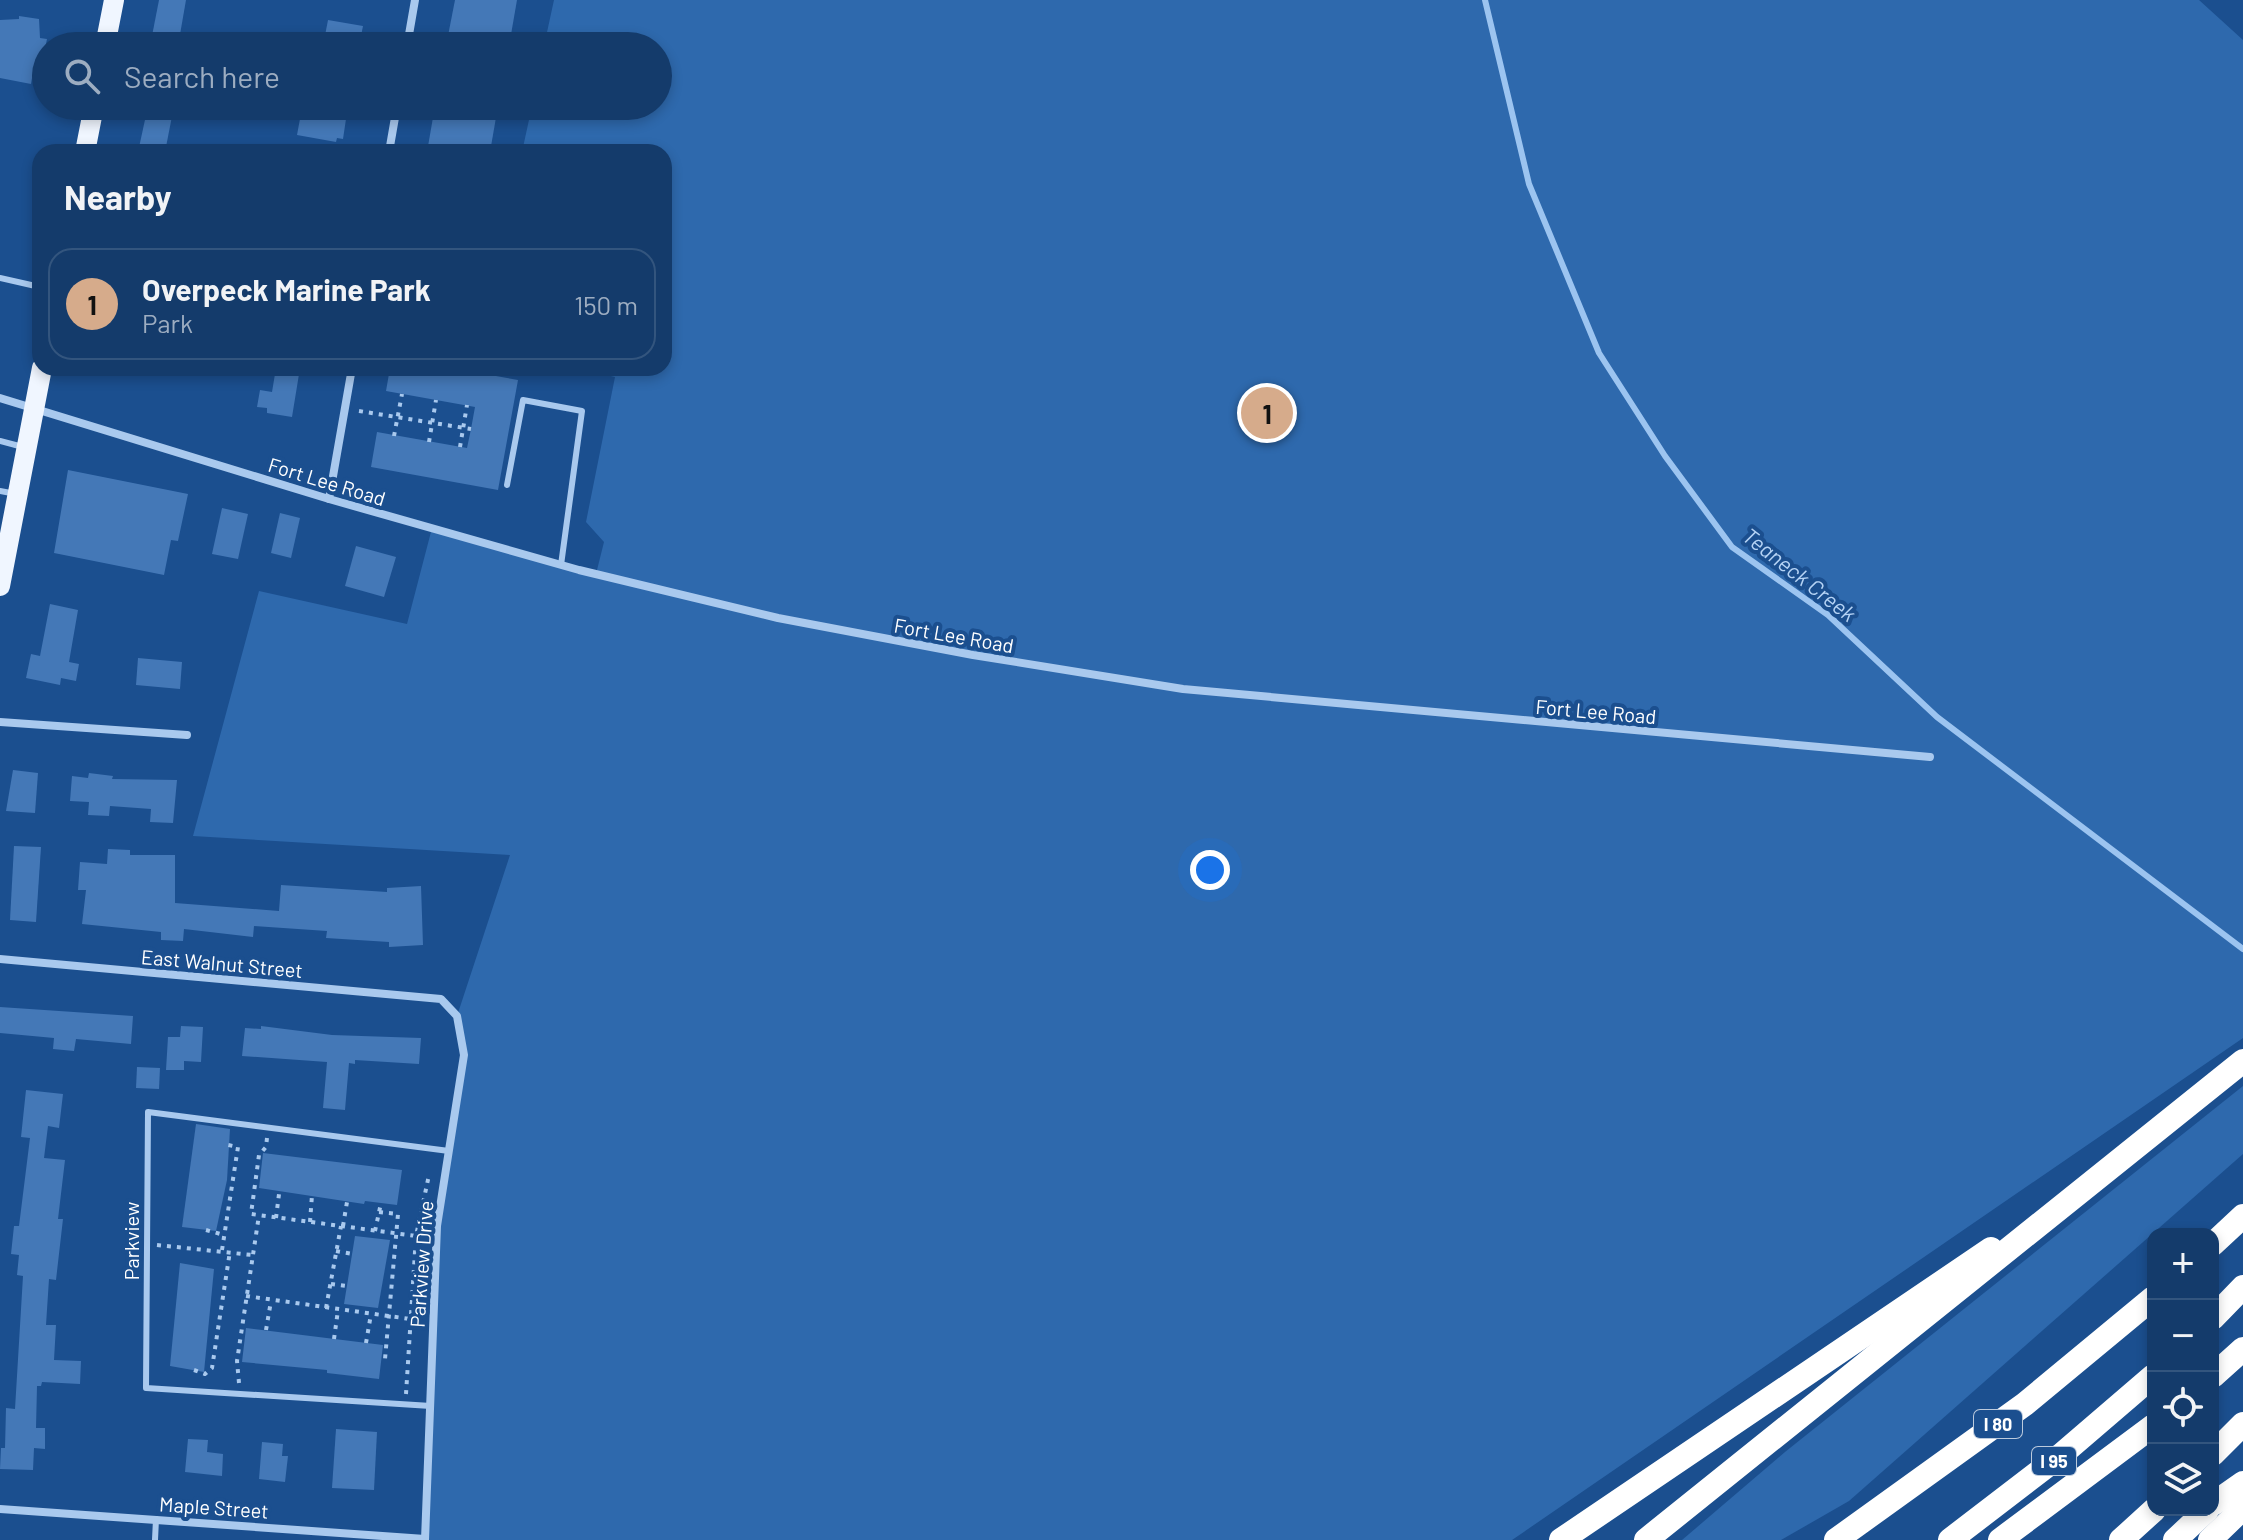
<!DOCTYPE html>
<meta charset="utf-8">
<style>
:root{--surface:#143b6b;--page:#214673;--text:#f1f3f6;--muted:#9dadc1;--line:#33557e;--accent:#d6ab8b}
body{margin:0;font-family:Barlow,sans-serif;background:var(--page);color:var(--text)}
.controls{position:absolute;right:24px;bottom:24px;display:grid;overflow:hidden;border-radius:16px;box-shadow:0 4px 12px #0003}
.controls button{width:72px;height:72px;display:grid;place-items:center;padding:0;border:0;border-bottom:2px solid var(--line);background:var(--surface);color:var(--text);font:40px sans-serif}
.you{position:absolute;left:1210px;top:870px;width:28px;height:28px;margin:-20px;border:6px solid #fff;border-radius:50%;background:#1a73e8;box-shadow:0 0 0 12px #1a73e833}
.badge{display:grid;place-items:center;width:52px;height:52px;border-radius:50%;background:var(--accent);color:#111;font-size:26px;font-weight:700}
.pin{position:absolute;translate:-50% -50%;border:4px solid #fff;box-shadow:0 2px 8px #0006}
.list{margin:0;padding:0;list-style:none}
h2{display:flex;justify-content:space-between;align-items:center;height:104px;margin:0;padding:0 32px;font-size:34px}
h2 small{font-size:26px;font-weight:400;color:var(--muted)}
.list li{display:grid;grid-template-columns:52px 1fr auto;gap:24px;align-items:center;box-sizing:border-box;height:112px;margin:0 16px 16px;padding:0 16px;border:2px solid var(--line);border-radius:24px}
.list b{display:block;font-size:30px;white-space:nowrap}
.list p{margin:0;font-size:26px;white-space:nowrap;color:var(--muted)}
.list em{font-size:26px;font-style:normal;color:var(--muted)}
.icon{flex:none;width:44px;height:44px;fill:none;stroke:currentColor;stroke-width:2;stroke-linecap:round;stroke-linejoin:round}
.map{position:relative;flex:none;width:2243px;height:1540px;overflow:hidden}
.search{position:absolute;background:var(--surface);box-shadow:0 4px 12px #0003;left:32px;top:32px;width:640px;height:88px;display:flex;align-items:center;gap:20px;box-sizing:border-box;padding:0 28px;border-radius:44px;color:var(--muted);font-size:30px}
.panel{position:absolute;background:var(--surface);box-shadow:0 4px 12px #0003;left:32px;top:144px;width:640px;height:232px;border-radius:24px}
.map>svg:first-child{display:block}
</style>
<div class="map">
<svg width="2243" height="1540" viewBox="0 0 2243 1540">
<rect width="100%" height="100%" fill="#1b4f8f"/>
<g fill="#2e69ad">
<polygon points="554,0 2199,0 2243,40 2243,1038 1512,1540 425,1540 437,1226 464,1055 457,1016 510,855 193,836 259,591 407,624 432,528 596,574 604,542 586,522 615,377 576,368 664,368 664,152 522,152 532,106 658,106 658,46 544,46"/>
<polygon points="2243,1086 2243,1154 1849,1501 1781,1540 1682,1540 1785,1452"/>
</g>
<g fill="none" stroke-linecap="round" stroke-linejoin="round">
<polyline stroke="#9cc4f0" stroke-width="6" points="1485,0 1529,184 1599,353 1665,456 1732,547 1828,615 1937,717 2243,949"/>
</g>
<g fill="#4478b7">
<polygon points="159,0 186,0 178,46 151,41"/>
<polygon points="455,0 517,0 509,46 446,46"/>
<polygon points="19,16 39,19 40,38 47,39 41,68 34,66 31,84 0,78 0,20 19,19"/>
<polygon points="328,20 363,26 359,46 323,46"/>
<polygon points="148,106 174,106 165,152 138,152"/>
<polygon points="435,106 498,106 490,152 427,152"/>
<polygon points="302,108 346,119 343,139 337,138 336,142 297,135"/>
<polygon points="276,368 300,368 292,417 267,413 267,408 257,407 260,390 272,392"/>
<polygon points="390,368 451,368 518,380 498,490 371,467 377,432 467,448 471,429 475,407 386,391"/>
<polygon points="68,470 188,494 178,541 171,540 164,575 54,553"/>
<polygon points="222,508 248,514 238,559 212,554"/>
<polygon points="280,513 300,518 291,558 271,553"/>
<polygon points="356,546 396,557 384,597 345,586"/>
<polygon points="50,604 78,610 69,662 79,664 76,681 61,678 60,685 26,678 31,654 40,656"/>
<polygon points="138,658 182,662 180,689 136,685"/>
<polygon points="13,770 38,773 35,813 6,811"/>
<polygon points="89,773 113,776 112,779 177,780 173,823 150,822 151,809 110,806 109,816 88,815 89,802 70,801 72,776 88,778"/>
<polygon points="14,846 41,847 36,922 10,920"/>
<polygon points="108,849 130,850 130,855 175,855 175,903 279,911 281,885 387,892 387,888 421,886 423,945 389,947 389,942 326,938 327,931 254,926 253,937 184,929 183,941 161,940 161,932 82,924 86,890 78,890 80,862 107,864"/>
<polygon points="0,1007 133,1016 131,1044 76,1039 74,1051 53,1049 54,1038 0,1033"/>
<polygon points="181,1026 203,1027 201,1062 184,1061 184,1070 166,1070 168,1037 180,1037"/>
<polygon points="261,1026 332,1035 421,1038 419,1064 355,1060 355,1064 349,1063 345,1110 323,1108 327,1062 242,1056 245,1028 261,1029"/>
<polygon points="137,1067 160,1068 159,1089 136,1088"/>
<polygon points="26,1090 63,1094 59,1128 48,1126 44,1158 65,1160 58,1219 63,1219 56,1280 49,1279 46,1325 56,1325 54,1360 81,1361 80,1384 42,1382 41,1386 37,1386 36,1428 45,1428 45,1449 34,1448 33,1470 0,1469 1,1448 5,1448 6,1408 15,1409 23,1276 17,1275 19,1255 11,1254 14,1226 19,1226 30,1138 21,1137"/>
<polygon points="196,1124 230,1129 227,1180 216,1231 182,1227"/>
<polygon points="263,1153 402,1170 397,1205 365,1201 364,1204 259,1188"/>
<polygon points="355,1236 390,1240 378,1308 344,1304"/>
<polygon points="180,1263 214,1269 204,1372 170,1366"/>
<polygon points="246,1328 383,1345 379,1379 327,1373 327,1370 242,1362"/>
<polygon points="336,1429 377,1432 374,1490 332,1488"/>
<polygon points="188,1439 208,1440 207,1452 223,1454 222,1476 185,1472"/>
<polygon points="262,1442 283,1444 282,1456 288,1456 285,1482 259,1479"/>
</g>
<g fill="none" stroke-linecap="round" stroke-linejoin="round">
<g stroke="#a9c9ee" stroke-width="4" stroke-dasharray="4 6" stroke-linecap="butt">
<polyline points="359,411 471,429"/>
<polyline points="394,436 402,394"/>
<polyline points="429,442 436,400"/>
<polyline points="460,447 467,405"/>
<polyline points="267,1138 266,1147 259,1155 251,1214 416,1236 429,1175"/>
<polyline points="379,1212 398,1214 385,1359 381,1359"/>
<polyline points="276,1218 279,1194"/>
<polyline points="310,1222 312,1195"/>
<polyline points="343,1226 347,1202"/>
<polyline points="206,1230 224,1235"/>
<polyline points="375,1231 381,1203"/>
<polyline points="157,1245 252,1255"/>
<polyline points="222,1250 238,1147 228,1145"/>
<polyline points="336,1251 353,1254"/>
<polyline points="331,1284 346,1286"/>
<polyline points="246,1296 410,1319"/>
<polyline points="326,1308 341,1226"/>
<polyline points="266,1330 271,1301"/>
<polyline points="334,1339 338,1310"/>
<polyline points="366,1343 371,1314"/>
<polyline points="194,1370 205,1374 212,1368 230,1251"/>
<polyline points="239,1383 237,1361 259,1215"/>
<polyline points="406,1394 416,1236"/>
</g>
<g stroke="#a9c9ee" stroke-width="6">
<polyline points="0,278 40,287"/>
<polyline points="0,441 23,447"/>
<polyline points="507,485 523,400 582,411 561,565"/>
<polyline points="0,491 16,494"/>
<polyline points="431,1406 146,1388 148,1112 449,1151"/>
<polyline points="155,1540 156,1519"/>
</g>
<g stroke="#a9c9ee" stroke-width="8">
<polyline points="407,46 415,0"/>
<polyline points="389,152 397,106"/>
<polyline points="0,398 329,499 579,570 778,618 973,655 1183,689 1930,757"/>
<polyline points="329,499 352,368"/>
<polyline points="0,722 187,735"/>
<polyline points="0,959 441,999 457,1016 464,1055 437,1226 425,1540"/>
<polyline points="0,1509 425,1539"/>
</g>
<g stroke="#f0f6ff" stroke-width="20">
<polyline points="105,46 114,0"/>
<polyline points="85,152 94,106"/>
<polyline points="0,586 42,368"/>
</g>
<g stroke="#fff" stroke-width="24">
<polyline points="2213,1244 2243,1216"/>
<polyline points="2213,1318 2243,1287"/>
<polyline points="2213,1376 2243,1349"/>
<polyline points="2213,1454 2243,1424"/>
<polyline points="2213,1504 2243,1483"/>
<polyline points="1561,1540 1991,1249"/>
<polyline points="1646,1540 2243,1061"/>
<polyline points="1836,1540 2025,1404 2153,1298"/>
<polyline points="1950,1540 2061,1455 2153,1376"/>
<polyline points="2000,1540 2153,1426"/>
<polyline points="2121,1540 2154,1510"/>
<polyline points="2175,1540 2207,1510"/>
<polyline points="2210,1540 2243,1508"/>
</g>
</g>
<g text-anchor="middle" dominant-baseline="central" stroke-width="8" stroke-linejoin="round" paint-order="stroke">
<g fill="#1b4f8f" stroke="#bbcadd" stroke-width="2">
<rect x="1974" y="1410" width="48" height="28" rx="6"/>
<rect x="2032" y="1447" width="44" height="28" rx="6"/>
</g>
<g font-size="18" font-weight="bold" fill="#fff">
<text x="1998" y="1424">I 80</text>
<text x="2054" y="1461">I 95</text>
</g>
<g font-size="20" fill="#fff" stroke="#1b4f8f">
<text transform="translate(327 481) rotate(17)">Fort Lee Road</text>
<text transform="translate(954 635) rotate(10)">Fort Lee Road</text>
<text transform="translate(1596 711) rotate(5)">Fort Lee Road</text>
<text transform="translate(222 963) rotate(5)">East Walnut Street</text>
<text transform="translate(131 1241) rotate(-90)">Parkview</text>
<text transform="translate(421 1264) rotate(-86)">Parkview Drive</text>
<text transform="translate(214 1507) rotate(4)">Maple Street</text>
</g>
<g font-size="22" font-style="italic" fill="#b5d3f5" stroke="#1b4f8f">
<text transform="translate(1800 574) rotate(38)">Teaneck Creek</text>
</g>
</g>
</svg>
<div class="controls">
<button>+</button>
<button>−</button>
<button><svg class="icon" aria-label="locate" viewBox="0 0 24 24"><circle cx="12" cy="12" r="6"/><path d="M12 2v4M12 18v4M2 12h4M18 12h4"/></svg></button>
<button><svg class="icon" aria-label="layers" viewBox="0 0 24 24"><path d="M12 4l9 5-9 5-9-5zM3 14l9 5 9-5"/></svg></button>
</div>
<div class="you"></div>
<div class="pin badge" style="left:1267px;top:413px">1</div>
<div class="search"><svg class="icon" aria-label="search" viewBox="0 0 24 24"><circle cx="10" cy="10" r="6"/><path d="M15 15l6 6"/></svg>Search here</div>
<section class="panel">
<h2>Nearby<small></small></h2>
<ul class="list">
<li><span class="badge">1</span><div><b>Overpeck Marine Park</b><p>Park</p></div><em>150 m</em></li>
</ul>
</section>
</div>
